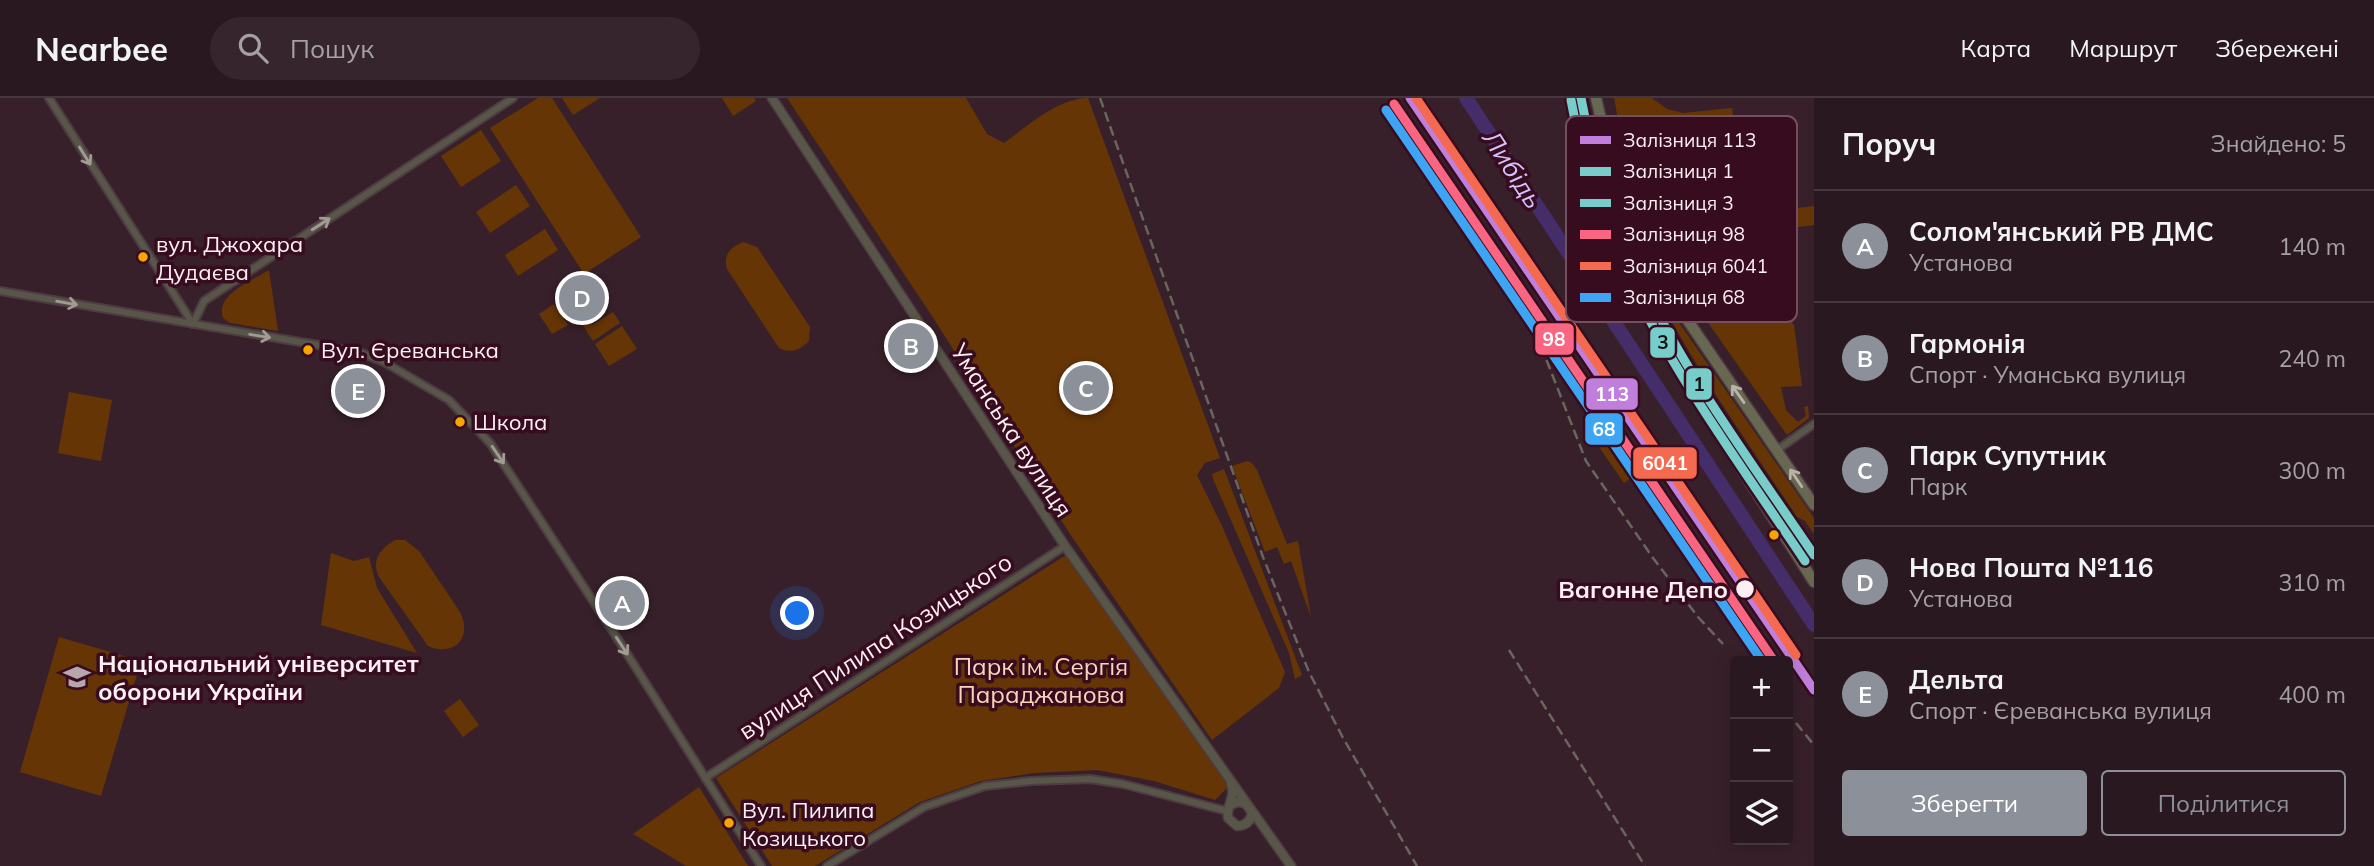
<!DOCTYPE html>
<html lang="uk">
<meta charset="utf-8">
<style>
:root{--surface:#2a1820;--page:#36252d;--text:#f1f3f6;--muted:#a5a0a5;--line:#46373e;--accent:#8c9099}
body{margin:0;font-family:Mulish,sans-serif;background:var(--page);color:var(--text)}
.controls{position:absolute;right:21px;bottom:21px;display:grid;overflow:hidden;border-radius:7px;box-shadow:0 4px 18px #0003}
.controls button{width:63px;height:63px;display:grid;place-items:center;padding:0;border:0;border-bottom:2px solid var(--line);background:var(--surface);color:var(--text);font:35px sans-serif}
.you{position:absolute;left:798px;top:516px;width:24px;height:24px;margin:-18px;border:5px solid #fff;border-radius:50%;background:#1a73e8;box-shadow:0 0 0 10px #1a73e833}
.badge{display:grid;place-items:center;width:46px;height:46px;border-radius:50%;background:var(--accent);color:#fff;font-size:23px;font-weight:700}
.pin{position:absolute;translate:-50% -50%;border:4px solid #fff;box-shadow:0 2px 7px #0006}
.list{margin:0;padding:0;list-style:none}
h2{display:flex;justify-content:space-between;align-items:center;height:91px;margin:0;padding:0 28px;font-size:30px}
h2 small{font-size:23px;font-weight:400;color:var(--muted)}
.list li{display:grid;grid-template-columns:46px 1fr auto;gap:21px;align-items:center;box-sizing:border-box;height:112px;padding:0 28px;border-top:2px solid var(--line)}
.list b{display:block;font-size:26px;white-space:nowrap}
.list p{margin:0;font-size:23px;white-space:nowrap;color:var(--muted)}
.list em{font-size:23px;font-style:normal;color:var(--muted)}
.actions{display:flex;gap:14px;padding:21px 28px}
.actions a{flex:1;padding:16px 0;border:2px solid var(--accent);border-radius:7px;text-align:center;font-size:24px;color:var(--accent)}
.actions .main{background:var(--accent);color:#fff}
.icon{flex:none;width:38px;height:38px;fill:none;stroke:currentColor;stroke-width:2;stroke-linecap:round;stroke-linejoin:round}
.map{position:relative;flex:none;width:1814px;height:768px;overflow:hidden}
header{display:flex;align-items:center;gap:42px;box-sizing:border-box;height:98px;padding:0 35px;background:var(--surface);border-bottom:2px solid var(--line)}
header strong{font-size:33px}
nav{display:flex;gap:38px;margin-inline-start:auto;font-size:24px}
.search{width:490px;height:63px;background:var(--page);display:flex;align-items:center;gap:18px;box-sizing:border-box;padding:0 24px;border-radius:38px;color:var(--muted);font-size:26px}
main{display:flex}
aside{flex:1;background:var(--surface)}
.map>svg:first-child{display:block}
</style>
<header>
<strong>Nearbee</strong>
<div class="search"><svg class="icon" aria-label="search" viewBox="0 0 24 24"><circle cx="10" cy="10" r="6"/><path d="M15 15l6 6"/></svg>Пошук</div>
<nav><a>Карта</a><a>Маршрут</a><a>Збережені</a></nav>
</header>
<main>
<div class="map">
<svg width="1814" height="768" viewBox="0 0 1814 768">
<rect width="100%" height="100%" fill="#38202a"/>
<g fill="#663506">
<polygon points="538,0 552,0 641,139 584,176 490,30"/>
<polygon points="562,0 600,0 573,17"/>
<polygon points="722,0 754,0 756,3 733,18"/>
<path d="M787,0h179l21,36 17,9c23,-17 55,-45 84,-45l132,360 -15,5 -8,12 25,51 63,146 -6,16 -67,52 -142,-206 -136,-215z"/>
<polygon points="1614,0 1652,0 1667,11 1683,15 1732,10 1737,48 1755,47 1763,114 1814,108 1814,127 1782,131 1785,160 1782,163 1788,219 1794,227 1802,288 1781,289 1786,312 1798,324 1806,318 1804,309 1808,308 1809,320 1787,337 1690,199 1658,147 1636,90 1620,32"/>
<polygon points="481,32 501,63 461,89 441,58"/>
<polygon points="516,87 530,108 490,135 476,114"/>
<polygon points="545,131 558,152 518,178 505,157"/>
<path d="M743,144l14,5 53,80 -1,14c-9,9 -18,13 -30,7l-52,-79c-4,-15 3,-21 16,-27z"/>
<path d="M269,172l9,61 -48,-8 -7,-5c-8,-24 29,-37 46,-48z"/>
<polygon points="571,194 592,227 613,214 620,225 593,243 580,223 573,227 558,203"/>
<path d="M1657,196l3,1 154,223v16l-9,-13 -8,-4c-48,-73 -100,-145 -140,-223z"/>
<polygon points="554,206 568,227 552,236 539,216"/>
<polygon points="622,228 637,251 609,268 595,246"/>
<polygon points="69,294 112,302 101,363 58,355"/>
<polygon points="1616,337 1641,373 1624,385 1599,349"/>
<polygon points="1247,363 1252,365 1257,372 1287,446 1298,443 1311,519 1291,463 1284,466 1277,449 1265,454 1232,368"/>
<polygon points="1224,371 1302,577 1295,581 1289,555 1213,381 1212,376"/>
<path d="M395,442h10l14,11 41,61c13,26 -6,45 -32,34l-49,-69c-8,-17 1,-28 16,-37z"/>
<polygon points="331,455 354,463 369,459 377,490 417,555 321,527"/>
<polygon points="1066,457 1229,688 1215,702 1154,683 1097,672 1034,675 981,683 920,704 815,768 772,768 716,680"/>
<polygon points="59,539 141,563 101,698 20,674"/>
<polygon points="460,601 479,627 463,639 444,613"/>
<polygon points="699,689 748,768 686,768 633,736"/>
</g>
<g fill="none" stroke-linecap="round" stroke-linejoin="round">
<polyline stroke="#442d69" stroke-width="14" points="1466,0 1814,527"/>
<g stroke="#4e3c43" stroke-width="10">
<g id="minor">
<polyline points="49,0 193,226"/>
<polyline points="0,193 359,254 384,264 449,302 490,345 619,543 761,768"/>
<polyline points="193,226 204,203 513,0"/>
<polyline points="1777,352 1814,326"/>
<polyline points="705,680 1065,448"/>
<polyline points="827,768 924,709 985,688 1031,683 1090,681 1123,686 1227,713"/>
</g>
</g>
<g stroke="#4e3c43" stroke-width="11">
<g id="tertiary">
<polyline points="772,0 1065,448 1291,768"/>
<path d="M1229,708l8,-4 8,1 7,9c-1,9 -6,14 -15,14l-9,-8c-2,-12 8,-21 3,-34"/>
</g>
</g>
<g stroke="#4e3c43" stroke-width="13">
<g id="primary">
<polyline points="1571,0 1591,87 1608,136 1627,180 1668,256 1814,484"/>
<polyline points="1596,0 1610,60 1624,103 1647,158 1669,195 1814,407"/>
</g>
</g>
<use href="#minor" stroke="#575648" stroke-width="6"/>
<use href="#tertiary" stroke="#575648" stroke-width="8"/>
<use href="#primary" stroke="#686751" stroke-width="10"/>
<g stroke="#6a655f" stroke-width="2.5" stroke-dasharray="10 5" stroke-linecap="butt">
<polyline points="1100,0 1263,459 1309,574 1342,638 1417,768"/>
<polyline points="1541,248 1586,363 1653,460 1698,519 1723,546"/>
<polyline points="1509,552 1645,768"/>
<polyline points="1796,625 1814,647"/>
</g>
<g stroke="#380c1f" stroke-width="14">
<polyline id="rail-1" points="1410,0 1814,592"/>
</g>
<g stroke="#380c1f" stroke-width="14">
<path id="rail-2" d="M1581,0c9,47 21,94 40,138 47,115 124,217 193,319"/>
</g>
<g stroke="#380c1f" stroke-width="14">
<path id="rail-3" d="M1571,2c9,49 22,97 41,143 49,114 124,215 193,318"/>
</g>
<g stroke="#380c1f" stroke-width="14">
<polyline id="rail-4" points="1394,6 1774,563"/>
</g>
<g stroke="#380c1f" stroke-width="14">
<polyline id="rail-5" points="1416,0 1796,557"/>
</g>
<g stroke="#380c1f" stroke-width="14">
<polyline id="rail-6" points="1386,12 1762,563"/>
</g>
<use href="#rail-1" stroke="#c07fdc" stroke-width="9"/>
<use href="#rail-2" stroke="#78ccc9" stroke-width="9"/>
<use href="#rail-3" stroke="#78ccc9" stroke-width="9"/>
<use href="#rail-4" stroke="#fa6682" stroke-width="9"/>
<use href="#rail-5" stroke="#f66951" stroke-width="9"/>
<use href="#rail-6" stroke="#3ea5f4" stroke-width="9"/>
</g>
<defs><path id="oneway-shaft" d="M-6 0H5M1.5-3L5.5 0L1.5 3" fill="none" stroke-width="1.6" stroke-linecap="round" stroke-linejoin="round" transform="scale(1.75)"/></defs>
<g stroke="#a19b95">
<use href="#oneway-shaft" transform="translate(85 58) rotate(58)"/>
<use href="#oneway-shaft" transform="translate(321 126) rotate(-33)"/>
<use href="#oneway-shaft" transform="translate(67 205) rotate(10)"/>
<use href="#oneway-shaft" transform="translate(260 238) rotate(9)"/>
<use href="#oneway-shaft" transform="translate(498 357) rotate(56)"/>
<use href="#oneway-shaft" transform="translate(622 548) rotate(57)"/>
</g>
<g stroke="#b9b2aa">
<use href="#oneway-shaft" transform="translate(1738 296) rotate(-125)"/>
<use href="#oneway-shaft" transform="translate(1796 380) rotate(-124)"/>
</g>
<defs>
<g id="university-bare" transform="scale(2.1)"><path d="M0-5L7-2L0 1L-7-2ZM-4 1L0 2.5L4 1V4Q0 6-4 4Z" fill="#b7a7ad" stroke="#380c1f" stroke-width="2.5" paint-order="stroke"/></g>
</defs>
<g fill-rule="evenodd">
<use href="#university-bare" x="77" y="579"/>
</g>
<g fill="#f7a600" stroke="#380c1f" stroke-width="2.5">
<circle cx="143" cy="159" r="6"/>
<circle cx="308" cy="252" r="6"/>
<circle cx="460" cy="324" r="6"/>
<circle cx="1774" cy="437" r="6"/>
<circle cx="729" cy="725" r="6"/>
</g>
<circle fill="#fcf0f3" stroke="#380c1f" stroke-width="2.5" cx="1745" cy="491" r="10"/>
<g text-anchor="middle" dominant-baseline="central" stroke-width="7" stroke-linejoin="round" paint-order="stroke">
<g font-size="22" fill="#fcf0f3" stroke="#380c1f" text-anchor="start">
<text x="156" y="146">вул. Джохара<tspan x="156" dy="28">Дудаєва</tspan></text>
<text x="321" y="252">Вул. Єреванська</text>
<text x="473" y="324">Школа</text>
<text x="742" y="712">Вул. Пилипа<tspan x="742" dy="28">Козицького</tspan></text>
</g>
<g font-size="24" fill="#fcf0f3" stroke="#380c1f">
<text transform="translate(1012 332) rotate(57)">Уманська вулиця</text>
<text transform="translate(875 548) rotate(-33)">вулиця Пилипа Козицького</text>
</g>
<g font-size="24" font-weight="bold" fill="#fcf0f3" stroke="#380c1f" text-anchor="end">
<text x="1728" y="491">Вагонне Депо</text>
</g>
<g font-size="24" font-weight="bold" fill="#fcf0f3" stroke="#380c1f" text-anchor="start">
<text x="98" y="565">Національний університет<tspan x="98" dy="28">оборони України</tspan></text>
</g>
<g font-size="24" fill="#fad4b9" stroke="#380c1f">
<text x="1041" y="568">Парк ім. Сергія<tspan x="1041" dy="28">Параджанова</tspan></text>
</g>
<g font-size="26" font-style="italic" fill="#d2c2fe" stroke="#380c1f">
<text transform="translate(1513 71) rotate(57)">Либідь</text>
</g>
</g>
<rect x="1566" y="18" width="231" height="206" rx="10" fill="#380c1f" stroke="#73505f" stroke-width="2"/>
<rect x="1580" y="38" width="31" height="8" fill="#c07fdc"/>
<rect x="1580" y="69" width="31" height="9" fill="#78ccc9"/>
<rect x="1580" y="101" width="31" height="8" fill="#78ccc9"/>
<rect x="1580" y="132" width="31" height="9" fill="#fa6682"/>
<rect x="1580" y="164" width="31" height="8" fill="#f66951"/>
<rect x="1580" y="195" width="31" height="9" fill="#3ea5f4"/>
<g font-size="19" fill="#fcf0f3">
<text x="1623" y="49">Залізниця 113</text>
<text x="1623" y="80">Залізниця 1</text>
<text x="1623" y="112">Залізниця 3</text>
<text x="1623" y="143">Залізниця 98</text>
<text x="1623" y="175">Залізниця 6041</text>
<text x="1623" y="206">Залізниця 68</text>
</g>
<g stroke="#380c1f" stroke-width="2.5">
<rect x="1534" y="224" width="41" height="34" rx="7" fill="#fa6682"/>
<rect x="1649" y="228" width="27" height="33" rx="7" fill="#78ccc9"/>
<rect x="1685" y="269" width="28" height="34" rx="7" fill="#78ccc9"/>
<rect x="1585" y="279" width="54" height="34" rx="7" fill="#c07fdc"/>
<rect x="1584" y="314" width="40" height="34" rx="7" fill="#3ea5f4"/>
<rect x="1632" y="348" width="66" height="34" rx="7" fill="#f66951"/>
</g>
<g font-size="19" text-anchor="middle" font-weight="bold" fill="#fff">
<text x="1554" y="248">98</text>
<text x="1612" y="303">113</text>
<text x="1604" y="338">68</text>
<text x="1665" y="372">6041</text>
</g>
<g font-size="19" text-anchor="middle" font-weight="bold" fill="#111">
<text x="1663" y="251">3</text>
<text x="1699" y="293">1</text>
</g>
</svg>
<div class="controls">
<button>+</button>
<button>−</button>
<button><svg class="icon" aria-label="layers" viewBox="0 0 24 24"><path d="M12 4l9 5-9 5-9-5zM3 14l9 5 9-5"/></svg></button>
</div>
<div class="you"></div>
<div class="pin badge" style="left:622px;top:505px">A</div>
<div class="pin badge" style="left:911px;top:248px">B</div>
<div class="pin badge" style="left:1086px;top:290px">C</div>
<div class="pin badge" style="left:582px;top:200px">D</div>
<div class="pin badge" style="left:358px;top:293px">E</div>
</div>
<aside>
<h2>Поруч<small>Знайдено: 5</small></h2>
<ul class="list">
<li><span class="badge">A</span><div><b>Солом'янський РВ ДМС</b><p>Установа</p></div><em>140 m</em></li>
<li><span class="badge">B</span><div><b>Гармонія</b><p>Спорт · Уманська вулиця</p></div><em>240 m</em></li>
<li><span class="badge">C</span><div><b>Парк Супутник</b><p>Парк</p></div><em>300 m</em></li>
<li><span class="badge">D</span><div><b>Нова Пошта №116</b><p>Установа</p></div><em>310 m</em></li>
<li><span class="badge">E</span><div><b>Дельта</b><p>Спорт · Єреванська вулиця</p></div><em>400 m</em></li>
</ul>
<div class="actions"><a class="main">Зберегти</a><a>Поділитися</a></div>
</aside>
</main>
